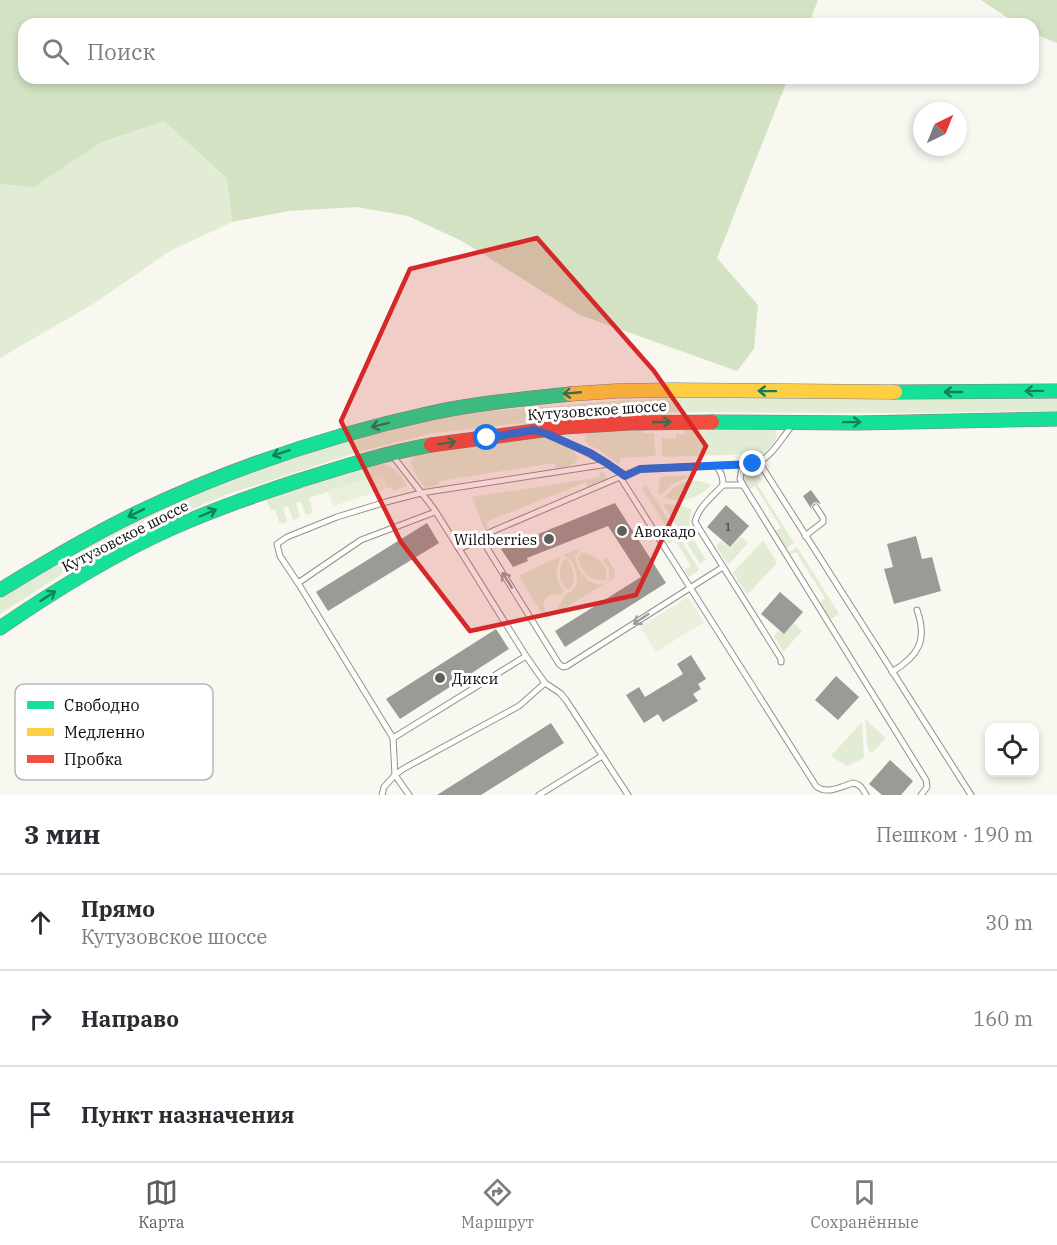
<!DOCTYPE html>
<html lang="ru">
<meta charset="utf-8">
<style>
:root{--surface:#fff;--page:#f2f2f3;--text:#2b2b33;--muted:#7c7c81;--line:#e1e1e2;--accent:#5e5e5b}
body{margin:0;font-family:"IBM Plex Serif",serif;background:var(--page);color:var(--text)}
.controls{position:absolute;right:18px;bottom:18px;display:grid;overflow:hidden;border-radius:12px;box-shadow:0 3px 9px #0003}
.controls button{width:54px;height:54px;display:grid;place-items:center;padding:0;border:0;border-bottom:2px solid var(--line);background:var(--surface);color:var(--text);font:30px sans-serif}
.compass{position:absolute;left:913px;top:102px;width:54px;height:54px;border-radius:50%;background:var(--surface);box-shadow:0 3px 9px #0003;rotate:43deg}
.stop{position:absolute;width:18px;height:18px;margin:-14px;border:4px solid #1a73e8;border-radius:50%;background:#fff}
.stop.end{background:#1a73e8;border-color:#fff;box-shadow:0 2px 6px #0008}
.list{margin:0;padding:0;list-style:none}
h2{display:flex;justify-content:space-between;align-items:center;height:78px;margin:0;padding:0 24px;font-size:26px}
h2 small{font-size:20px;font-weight:400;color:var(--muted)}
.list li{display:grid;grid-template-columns:39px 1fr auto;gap:18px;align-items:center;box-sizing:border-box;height:96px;padding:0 24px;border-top:2px solid var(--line)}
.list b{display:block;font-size:22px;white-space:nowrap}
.list p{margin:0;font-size:20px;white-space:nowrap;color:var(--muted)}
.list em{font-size:20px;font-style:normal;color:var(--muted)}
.icon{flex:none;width:33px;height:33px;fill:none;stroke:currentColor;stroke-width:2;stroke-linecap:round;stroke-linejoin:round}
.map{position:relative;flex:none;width:1057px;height:795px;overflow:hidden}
.search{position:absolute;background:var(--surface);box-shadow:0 3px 9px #0003;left:18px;right:18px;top:18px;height:66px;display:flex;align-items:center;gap:15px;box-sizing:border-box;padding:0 21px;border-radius:18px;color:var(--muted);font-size:22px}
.sheet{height:366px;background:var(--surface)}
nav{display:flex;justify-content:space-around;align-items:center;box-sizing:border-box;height:84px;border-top:2px solid var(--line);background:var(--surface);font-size:16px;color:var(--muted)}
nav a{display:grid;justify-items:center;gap:3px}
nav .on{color:var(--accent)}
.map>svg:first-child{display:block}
</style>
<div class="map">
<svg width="1057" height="795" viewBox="0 0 1057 795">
<rect width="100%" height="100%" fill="#f8f7f0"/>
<g fill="#e2ebd3">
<polygon points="164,121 227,180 232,222 170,251 93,304 0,358 0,184 34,187 102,142"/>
<polygon points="744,396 1057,398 1057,411 907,413 658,412 529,422 429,434 362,451 225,495 132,535 62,574 0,614 0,599 12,590 110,533 183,499 319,447 406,423 491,411 628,400"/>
<path d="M685,428l91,2 1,6c-5,11 -12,18 -24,23v-5l-91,3v-19l14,1v-5h9z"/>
<polygon points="643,430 643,433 654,433 656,456 620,458 620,463 618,464 598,449 588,445 585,441 585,437 589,431"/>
<path d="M537,435c14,3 36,9 41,24 -5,8 -13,8 -22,9l-2,-5 -115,18v4l-14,3 -11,-16 -3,-11 4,-6z"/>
<path d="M378,463c12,1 25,11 29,23l-14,5 -2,-4 -3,1 -5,-14 -74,24 4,15 -7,2 -5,-13 -5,1 4,14 -7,3 -5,-14 -5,2 4,14 -7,2 -5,-15 -4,2 -5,-12z"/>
<polygon points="599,470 605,474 607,478 605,481 588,487 586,482 486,522 488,529 485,531 472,497 600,477"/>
<path d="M750,472c6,1 9,3 12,8l-5,4 37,59 -9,6 -11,-17 7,-4 -26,-42 -7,4c-5,-7 -8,-13 2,-18z"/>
<polygon points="687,475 687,478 672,484 661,495 658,494 660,477"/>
<path d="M688,481h12l11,4c-12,13 -28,18 -46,13 6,-9 13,-14 23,-17z"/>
<polygon points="646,485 675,530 664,537 660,532 667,528 642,488"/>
<path d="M663,504l19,2 10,4c-8,20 4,33 14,50l-6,4z"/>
<polygon points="677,533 699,570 689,577 684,570 691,566 675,540 668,544 666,540"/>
<polygon points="741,537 748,543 729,564 725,560 716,546 721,541 730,548"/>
<polygon points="763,540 777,563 747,595 733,573"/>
<polygon points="797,547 839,614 829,620 819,603 825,598 796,552 789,555 788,553"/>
<path d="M579,549v2l-4,6c2,15 20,37 34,23v-12l-6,-8 3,-3c4,6 11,14 8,21l-57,35 -1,-3 11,-17c17,-3 10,-33 -4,-38z"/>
<path d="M581,553c14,0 30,13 24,27 -14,3 -25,-9 -27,-22z"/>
<path d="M561,556c-6,13 -6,25 3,35l-3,4c-17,-4 -24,12 -10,22l-5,3 -26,-42v-3z"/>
<path d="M564,559l5,2c4,9 8,21 0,29 -11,-5 -11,-21 -5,-31z"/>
<polygon points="794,623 802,631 783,652 774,636 779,630 784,634"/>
<polygon points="865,719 886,738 872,753 868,749"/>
<polygon points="862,722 864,758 847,766 831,756"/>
</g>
<g fill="#d3e2c2">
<polygon points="0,0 818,0 809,24 24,24 24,78 788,78 717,258 758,305 754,349 737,371 580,315 462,241 408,216 357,207 289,211 232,222 227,179 164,121 102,142 34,187 0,184"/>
<polygon points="981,0 1057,0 1057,43 1033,33 1033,24 1017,24"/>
</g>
<g fill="#ebf0dc">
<polygon points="383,474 388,488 333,506 328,492"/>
<polygon points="688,597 704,622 656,652 640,627"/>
</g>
<g fill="#9b9a96">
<polygon points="811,490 821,504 816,502 813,503 811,507 812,510 803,496"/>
<polygon points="615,503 666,583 565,647 555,631 641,577 608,526 527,558 528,561 513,567 501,549"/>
<polygon points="726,505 749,526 730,547 707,527"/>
<polygon points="427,523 439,543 328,611 316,592"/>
<polygon points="916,536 922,559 932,557 941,591 894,604 884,569 893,567 887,544"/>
<polygon points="780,592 803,612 784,634 761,614"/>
<polygon points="496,629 509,649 400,719 386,699"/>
<polygon points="691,655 706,679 698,684 701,689 693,694 698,701 663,722 658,714 644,723 626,695 639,687 645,697 683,674 677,664"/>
<polygon points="836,676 859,697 838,720 815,700"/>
<polygon points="551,723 564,743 481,795 437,795"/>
<polygon points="890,760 913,781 901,795 882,795 869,784"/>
</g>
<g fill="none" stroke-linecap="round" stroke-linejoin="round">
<g stroke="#92918e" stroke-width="7">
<g id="lane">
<path d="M791,427c-11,13 -20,32 -38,37l-113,5 -20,8 196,309c11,9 24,1 37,-3 7,1 10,6 13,12"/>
<path d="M547,434c28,12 53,24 78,41"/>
<polyline points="392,455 434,509 526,656 545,683 519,706 403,769 395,775 409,795"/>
<polyline points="759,462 971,795"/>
<path d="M716,466c5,6 7,10 7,19"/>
<path d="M620,477l-127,54c-6,3 -9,5 -9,12l75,121 4,3 4,-1 156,-99"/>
<polyline points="743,485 740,479 743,464"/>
<polyline points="805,536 823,522 823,518 816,507"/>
<polyline points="459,549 484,538"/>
<polyline points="298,583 361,540 435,512"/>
<path d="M781,662v-3l-86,-137c3,-15 18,-26 28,-37h20l183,295 1,7 -6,8"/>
<path d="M892,672c26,-16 36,-31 25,-62"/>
<polyline points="545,683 560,693 566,700 628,795"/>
<polyline points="393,738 526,656"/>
<polyline points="382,795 384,787 395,775 393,738 298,583 280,556 277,544 287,537 337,517 386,502 421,493 608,464"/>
<polyline points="539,795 602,756"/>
</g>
</g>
<g stroke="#7f7f7b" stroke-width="15">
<g id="fast">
<polyline points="895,392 1057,391"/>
<polyline points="712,422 858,423 1057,419"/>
<path d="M0,590c45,-27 91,-55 139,-78 93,-44 191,-77 292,-99 46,-10 93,-14 139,-19"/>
<path d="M0,628c54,-37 110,-72 170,-99 42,-19 85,-34 128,-48 44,-14 87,-28 133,-36"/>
</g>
</g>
<g stroke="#7f7f7b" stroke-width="15">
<polyline id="slow" points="570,394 616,391 671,390 895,392"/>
</g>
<g stroke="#7f7f7b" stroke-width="15">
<polyline id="jam" points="431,445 565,427 630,423 712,422"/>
</g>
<use href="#lane" stroke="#fefefd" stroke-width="5"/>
<use href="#fast" stroke="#16e098" stroke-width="14"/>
<use href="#slow" stroke="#ffcf43" stroke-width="14"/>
<use href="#jam" stroke="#f24e42" stroke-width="14"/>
</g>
<defs><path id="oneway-shaft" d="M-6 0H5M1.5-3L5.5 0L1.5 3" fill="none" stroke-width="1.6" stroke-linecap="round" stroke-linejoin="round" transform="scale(1.5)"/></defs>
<g stroke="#118059">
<use href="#oneway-shaft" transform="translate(767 391) rotate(-179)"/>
<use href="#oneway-shaft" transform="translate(1034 391) rotate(179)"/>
<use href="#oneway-shaft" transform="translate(953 392) rotate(180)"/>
<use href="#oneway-shaft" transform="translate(572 393) rotate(175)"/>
<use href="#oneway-shaft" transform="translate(662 422) rotate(-2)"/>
<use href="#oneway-shaft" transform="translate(852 422) rotate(-1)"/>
<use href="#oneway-shaft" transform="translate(380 425) rotate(166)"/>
<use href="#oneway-shaft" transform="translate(447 443) rotate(-9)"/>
<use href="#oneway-shaft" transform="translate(281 453) rotate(162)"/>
<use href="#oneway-shaft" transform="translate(136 513) rotate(154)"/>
<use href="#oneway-shaft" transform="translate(208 513) rotate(-23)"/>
<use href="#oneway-shaft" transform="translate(48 596) rotate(-33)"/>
</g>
<g stroke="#9d9d9c">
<use href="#oneway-shaft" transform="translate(507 580) rotate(-122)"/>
<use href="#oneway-shaft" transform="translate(641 619) rotate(147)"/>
</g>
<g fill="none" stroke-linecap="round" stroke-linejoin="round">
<polyline stroke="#1a73e8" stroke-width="8" points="487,438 534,430 547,434 590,453 608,464 625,476 640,469 753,464"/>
</g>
<path fill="#d62828" fill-opacity="0.2" stroke="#d62828" stroke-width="4.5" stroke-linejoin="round" d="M537,238l117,133 52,75 -70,149 -166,36 -69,-89 -60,-121 69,-152z"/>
<g fill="#5e5e5b" stroke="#fff" stroke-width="2">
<circle cx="622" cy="531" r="6"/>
<circle cx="549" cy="539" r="6"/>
<circle cx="440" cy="678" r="6"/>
</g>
<g text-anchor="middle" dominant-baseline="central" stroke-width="6" stroke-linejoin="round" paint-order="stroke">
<g font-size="12" fill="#2f2f2e">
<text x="728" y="526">1</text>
</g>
<g font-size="15" fill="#0b0b0b" stroke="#fff">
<text transform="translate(597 410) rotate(-4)">Кутузовское шоссе</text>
<text transform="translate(125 536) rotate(-27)">Кутузовское шоссе</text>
</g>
<g font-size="15" fill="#0b0b0b" stroke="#fff" text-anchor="start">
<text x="634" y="531">Авокадо</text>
<text x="537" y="539" text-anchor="end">Wildberries</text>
<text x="452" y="678">Дикси</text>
</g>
</g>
<rect x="15" y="684" width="198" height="96" rx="9" fill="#fff" stroke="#b6b6b6" stroke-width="1.5"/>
<rect x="27" y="701" width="27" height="8" fill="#16e098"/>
<rect x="27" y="728" width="27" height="8" fill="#ffcf43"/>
<rect x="27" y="755" width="27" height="8" fill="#f24e42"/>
<g font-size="16" fill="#0b0b0b">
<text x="64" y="711">Свободно</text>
<text x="64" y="738">Медленно</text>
<text x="64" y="765">Пробка</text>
</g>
</svg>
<div class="controls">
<button><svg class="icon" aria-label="locate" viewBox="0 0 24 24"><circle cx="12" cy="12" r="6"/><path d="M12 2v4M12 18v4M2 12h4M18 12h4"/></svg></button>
</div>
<svg class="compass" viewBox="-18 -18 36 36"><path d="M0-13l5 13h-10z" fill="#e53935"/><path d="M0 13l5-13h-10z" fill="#7c7c81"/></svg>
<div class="stop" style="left:487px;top:438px"></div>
<div class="stop end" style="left:753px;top:464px"></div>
<div class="search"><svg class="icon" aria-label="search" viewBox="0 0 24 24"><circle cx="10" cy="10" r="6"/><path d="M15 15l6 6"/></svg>Поиск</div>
</div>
<section class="sheet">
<h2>3 мин<small>Пешком · 190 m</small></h2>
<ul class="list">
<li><svg class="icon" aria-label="ahead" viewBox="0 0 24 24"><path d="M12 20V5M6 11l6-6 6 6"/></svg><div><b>Прямо</b><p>Кутузовское шоссе</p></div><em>30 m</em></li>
<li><svg class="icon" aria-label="right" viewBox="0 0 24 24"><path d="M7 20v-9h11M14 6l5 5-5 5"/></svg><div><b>Направо</b></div><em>160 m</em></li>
<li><svg class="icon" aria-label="arrive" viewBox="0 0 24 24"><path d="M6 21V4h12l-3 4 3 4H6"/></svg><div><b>Пункт назначения</b></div></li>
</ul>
</section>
<nav>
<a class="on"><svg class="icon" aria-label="map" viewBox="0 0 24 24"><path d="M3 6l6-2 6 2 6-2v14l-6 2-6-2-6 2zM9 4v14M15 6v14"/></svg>Карта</a>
<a><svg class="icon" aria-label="directions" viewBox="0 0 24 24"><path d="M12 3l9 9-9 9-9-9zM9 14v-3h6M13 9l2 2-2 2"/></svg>Маршрут</a>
<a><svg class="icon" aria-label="saved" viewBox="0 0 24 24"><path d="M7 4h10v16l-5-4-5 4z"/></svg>Сохранённые</a>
</nav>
